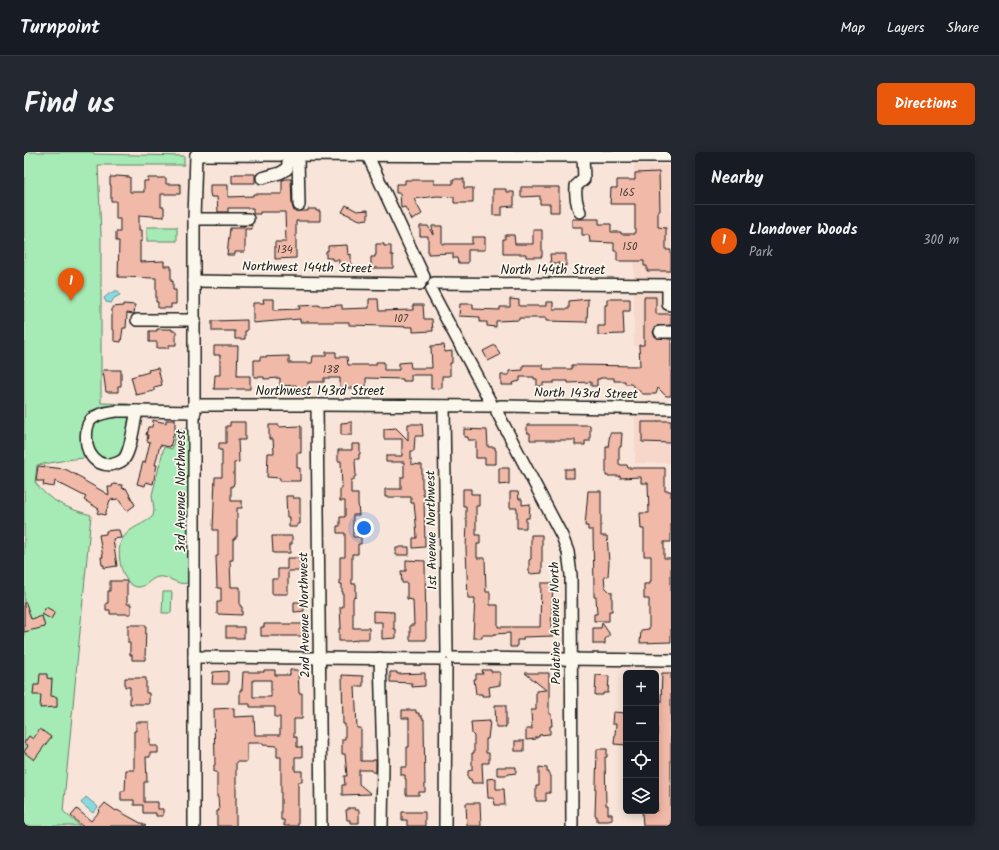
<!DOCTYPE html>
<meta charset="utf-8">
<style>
:root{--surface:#171b24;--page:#242831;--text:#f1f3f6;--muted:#9ea1a6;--line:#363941;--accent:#ea580c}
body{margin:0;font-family:Kalam,sans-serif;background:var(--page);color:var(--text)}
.controls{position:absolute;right:12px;bottom:12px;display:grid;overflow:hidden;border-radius:6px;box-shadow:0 2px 10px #0003}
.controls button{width:36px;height:36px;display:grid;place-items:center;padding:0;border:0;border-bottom:1px solid var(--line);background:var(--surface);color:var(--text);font:20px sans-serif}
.you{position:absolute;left:340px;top:376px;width:14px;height:14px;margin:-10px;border:3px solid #fff;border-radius:50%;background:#1a73e8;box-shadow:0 0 0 6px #1a73e833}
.badge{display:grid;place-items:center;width:26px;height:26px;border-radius:50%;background:var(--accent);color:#fff;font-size:13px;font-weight:700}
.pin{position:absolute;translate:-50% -33px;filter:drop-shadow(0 1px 2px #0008)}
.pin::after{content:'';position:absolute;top:21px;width:14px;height:12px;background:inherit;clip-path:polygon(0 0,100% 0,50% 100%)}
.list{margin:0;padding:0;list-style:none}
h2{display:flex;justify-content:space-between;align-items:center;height:52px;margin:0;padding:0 16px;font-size:17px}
h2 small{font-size:13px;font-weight:400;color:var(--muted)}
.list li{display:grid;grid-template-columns:26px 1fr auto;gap:12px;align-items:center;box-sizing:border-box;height:72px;padding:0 16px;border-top:1px solid var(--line)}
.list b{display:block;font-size:15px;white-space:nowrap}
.list p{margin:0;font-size:13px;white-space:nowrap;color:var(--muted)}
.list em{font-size:13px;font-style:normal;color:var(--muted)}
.icon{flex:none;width:22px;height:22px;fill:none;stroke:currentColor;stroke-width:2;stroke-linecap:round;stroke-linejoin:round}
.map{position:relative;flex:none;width:647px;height:674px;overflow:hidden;border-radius:6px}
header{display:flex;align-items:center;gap:24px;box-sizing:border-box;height:56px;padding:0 20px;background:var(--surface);border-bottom:1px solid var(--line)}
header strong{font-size:19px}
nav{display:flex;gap:22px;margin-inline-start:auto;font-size:14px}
.intro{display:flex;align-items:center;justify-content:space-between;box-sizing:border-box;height:96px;padding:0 24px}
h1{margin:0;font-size:28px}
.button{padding:10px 18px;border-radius:6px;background:var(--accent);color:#fff;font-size:14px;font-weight:700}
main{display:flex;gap:24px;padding:0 24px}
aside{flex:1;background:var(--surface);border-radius:6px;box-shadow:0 2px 10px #0003}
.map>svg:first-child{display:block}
</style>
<header>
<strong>Turnpoint</strong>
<nav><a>Map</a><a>Layers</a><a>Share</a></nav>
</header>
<div class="intro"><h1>Find us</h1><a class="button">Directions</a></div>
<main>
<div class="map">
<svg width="647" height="674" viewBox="0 0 647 674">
<rect width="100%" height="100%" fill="#f8e4d8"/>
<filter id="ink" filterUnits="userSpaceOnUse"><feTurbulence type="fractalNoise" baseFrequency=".025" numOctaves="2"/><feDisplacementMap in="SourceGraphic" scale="8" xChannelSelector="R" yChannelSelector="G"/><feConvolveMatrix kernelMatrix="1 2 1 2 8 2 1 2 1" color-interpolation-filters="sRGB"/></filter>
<g filter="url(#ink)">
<g fill="#f6d7ca">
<polygon points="610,12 647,13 647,194 610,194"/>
<rect x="611" y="251" width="36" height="60"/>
</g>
<g fill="#a6eab5" stroke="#618368">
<path d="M0,0h69l1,2 90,2v9h-86l3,69v169l28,1c0,12 -2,42 -11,51 -7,7 -20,4 -29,3 -18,0 -36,5 -52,7l-2,17c13,19 34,27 56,33l-28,296 17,15h-56z"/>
<rect x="123" y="75" width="30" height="14"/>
<path d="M152,277h14l-1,152 -2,2c-10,3 -18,-8 -29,-6 -7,1 -12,10 -19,10 -17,1 -25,-37 -16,-49 8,-12 21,-13 30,-22l1,-6 -2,-15 12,-48 8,2z"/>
<polygon points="139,440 148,440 147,461 138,461"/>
</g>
<g fill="#8adbe1" stroke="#5e8f92">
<polygon points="91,139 94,139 96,143 90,146 87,151 82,150 80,146 85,142"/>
<polygon points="62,645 74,655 69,661 57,651"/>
</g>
<g fill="#f1b9a8" stroke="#1c1c1c" fill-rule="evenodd">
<polygon points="635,20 636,59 634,59 634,75 642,76 642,98 647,98 647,119 623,119 623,114 620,114 620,109 593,109 593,99 590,99 590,91 566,90 565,83 558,83 558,75 548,75 548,67 575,67 575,72 587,72 587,80 597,80 597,82 611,82 611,52 586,52 587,36 593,36 593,28 611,28 611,21"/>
<polygon points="211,22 231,22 231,31 208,31 208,23 211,23"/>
<polygon points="92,24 106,25 106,40 120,40 120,29 124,29 124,26 142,26 142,32 156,32 156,42 137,42 137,55 140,55 140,65 115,63 115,78 118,78 118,89 116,89 116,110 140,109 140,114 147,114 147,129 149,129 149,138 152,138 152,152 147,152 147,156 134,156 134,150 132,150 132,126 94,125 95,89 92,89 92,80 96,80 96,67 92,67 92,49 87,49 87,33 86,33 86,25 92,25"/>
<polygon points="260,27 267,27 268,53 270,59 284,59 284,57 292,57 292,59 296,59 296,69 272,69 272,106 251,107 251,90 262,90 261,60 236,60 236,62 229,62 229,56 204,56 204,60 194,60 193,45 187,45 186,41 186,33 204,33 204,45 229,44 229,42 258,42 258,28 260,28"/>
<polygon points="429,27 440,27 440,36 449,36 449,51 430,51 430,45 413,44 390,47 398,62 388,68 381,55 377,56 376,41 372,41 372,32 381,32 381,28 410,28 410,32 429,32"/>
<polygon points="497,35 535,35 535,60 526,60 526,52 516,52 516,44 497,45"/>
<polygon points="469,37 482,37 482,40 490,40 490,54 478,55 478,63 469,63"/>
<polygon points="322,53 333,59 344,58 344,67 336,68 318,60"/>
<polygon points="228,73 228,77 221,77 221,100 211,100 211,103 203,103 206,76 220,76 220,74"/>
<polygon points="396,74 404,74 409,83 408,74 418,74 418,92 448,92 448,85 461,85 461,98 444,98 444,111 434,111 433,106 429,106 429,101 404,102 404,84 396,84"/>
<polygon points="509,78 518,78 518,105 502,105 502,102 479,102 479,87 481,87 481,83 490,83 491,92 509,92"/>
<polygon points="352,92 360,92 360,94 367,94 367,103 369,103 369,116 347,116 347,105 351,105 351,103 352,103"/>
<polygon points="323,93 324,103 327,102 327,113 315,113 315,108 308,108 308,106 302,106 302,99 304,99 304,94"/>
<polygon points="526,102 542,102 542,114 535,114 535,111 527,111"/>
<polygon points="620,145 632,145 632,162 647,162 647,173 633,174 629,180 630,183 633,186 647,187 647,244 642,244 634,236 632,242 619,242 607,232 601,232 601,229 590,229 590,226 576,226 576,227 573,227 573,234 567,234 567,230 544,231 544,229 530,229 530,231 519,231 519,234 513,234 513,227 510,227 510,225 496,225 496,229 488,231 489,233 477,233 477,223 485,223 485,219 499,218 499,213 519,213 519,217 548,217 548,213 616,214 615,193 620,193"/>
<polygon points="239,147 250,147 250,158 276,157 275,154 295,153 295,154 318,153 318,157 345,156 345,147 354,147 355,159 389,158 389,153 399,153 400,167 408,167 409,179 389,180 389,175 325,173 325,170 276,170 276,167 229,171 229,151 240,151"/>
<polygon points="486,147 495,148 495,154 522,154 522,150 529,150 529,157 545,157 545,149 564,147 563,170 522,169 522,166 495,166 495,168 472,169 472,175 463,174 463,170 456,170 456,165 435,164 436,152 449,152 449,157 476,158 476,155 486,155"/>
<polygon points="583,147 606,147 606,159 599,159 600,182 598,182 574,183 574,174 581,174 581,153 583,153"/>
<polygon points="99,152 111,153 110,162 103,161 102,176 99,176 97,190 90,189 90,178 88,178 88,155 99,154"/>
<polygon points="223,168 223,179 221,179 221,187 211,187 211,179 188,179 188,169"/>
<polygon points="133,177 148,177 148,179 152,179 152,193 145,193 145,196 133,196 133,190 125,190 125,179 133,179"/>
<polygon points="420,193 421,200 428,199 428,211 426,211 426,224 418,224 418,236 407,237 407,223 387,223 387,229 379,229 379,227 342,226 342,236 316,236 316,226 300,226 300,230 284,230 284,236 272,236 272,233 256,234 256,226 240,227 240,225 230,225 230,208 236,208 236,205 265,204 265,211 288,211 289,204 302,204 302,200 312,200 312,205 323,205 324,213 352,213 352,210 360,210 360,218 375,218 375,211 386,210 387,216 408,216 407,194"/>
<polygon points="471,193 476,203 464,209 459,199"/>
<polygon points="190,194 214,194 213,224 226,224 226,237 190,237 191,223 196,223 196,203 190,203"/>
<polygon points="134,216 138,233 130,235 130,239 112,243 107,225 125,220 124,218"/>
<polygon points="79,218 97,218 97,234 94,234 94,240 82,240"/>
<polygon points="129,268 142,271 142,268 151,268 151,277 146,295 136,293 131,313 133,313 129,332 122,330 121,334 113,332 119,310 121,311 126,290 123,289 124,283 122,283 124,275 128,275"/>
<polygon points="634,269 647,269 647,291 618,290 618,270 634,270"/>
<polygon points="206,270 221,270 221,288 214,288 215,310 210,311 210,331 209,334 207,334 207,349 218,349 218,356 213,356 213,385 211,385 211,387 209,387 209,408 206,408 207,435 216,435 216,454 218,455 218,463 193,462 193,450 197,450 197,436 193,436 192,404 194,404 194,378 189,378 191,325 198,325 198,298 195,298 195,291 202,291 202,274 206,274"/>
<polygon points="328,270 328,283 317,283 317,271"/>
<polygon points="384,272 398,272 399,284 391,284 390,299 387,299 387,312 398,313 398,336 399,336 399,343 400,343 401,395 389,396 389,386 393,386 392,371 390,351 387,351 387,345 361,345 361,337 377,337 377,325 380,325 380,310 362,310 362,304 378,304 378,287 360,287 360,277 372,276 384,288"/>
<polygon points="245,273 255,273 255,275 277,274 277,301 273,301 273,316 276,316 276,329 256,329 256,326 243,325 244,301 250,301 249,287 245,287"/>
<polygon points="503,273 566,273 566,289 561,289 561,293 551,293 551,288 506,288 506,281 503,281"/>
<polygon points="440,277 463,278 464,295 471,295 471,298 472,298 472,312 461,312 461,306 452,306 452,288 444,288 444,285 440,285"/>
<polygon points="586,281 598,281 597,295 595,295 595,312 597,313 603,313 604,316 641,316 641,339 647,339 647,390 640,390 640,406 647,406 647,490 616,491 617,478 625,477 625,447 620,447 620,432 626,432 626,429 627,429 627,404 620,404 620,377 617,377 616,361 625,361 624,331 617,331 617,325 596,326 596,324 582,324 582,295 584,295"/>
<polygon points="328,292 336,292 336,302 335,302 335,307 332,307 331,308 332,324 330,325 330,328 327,328 327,342 334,342 334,351 335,363 329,363 329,385 337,385 337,392 334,392 334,402 328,402 328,432 332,432 332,445 329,446 329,476 345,476 345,487 333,487 333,488 326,489 315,489 315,476 317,476 316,455 319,455 319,440 318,440 318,432 316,432 316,405 321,405 321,381 313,381 313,374 316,374 316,365 321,365 321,349 316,349 316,337 318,337 317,309 314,309 314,298 328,298"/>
<polygon points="14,314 41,317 60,327 59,328 85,343 84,335 88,335 89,332 98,333 99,337 102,336 111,353 103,359 94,347 86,348 81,363 73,361 75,357 60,348 62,345 31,329 30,335 19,333 20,329 12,329"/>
<polygon points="475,316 485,316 485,332 475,333"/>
<rect x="541" y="317" width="9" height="9"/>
<polygon points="439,337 447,337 447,342 455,342 455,354 452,354 452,383 456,383 456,392 453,392 453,406 461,406 462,440 466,440 466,453 474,453 474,475 516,475 517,431 529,431 527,475 529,475 529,484 499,485 499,488 493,488 493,495 486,495 486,481 470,482 470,483 458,483 458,486 449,486 451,446 444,446 442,396 443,368 442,368 442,354 439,354"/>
<polygon points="564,339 577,339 577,384 583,384 585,410 584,424 580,425 581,435 586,440 588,440 588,459 585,459 585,469 570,469 570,462 573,462 572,445 570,445 570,436 569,378 564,378 564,374 561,374"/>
<polygon points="486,340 494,340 495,347 498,347 498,353 506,352 505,366 502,366 502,376 493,376 493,356 486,356"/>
<polygon points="262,344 269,344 269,346 276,346 276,372 273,372 273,375 265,375 265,365 263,365"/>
<polygon points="90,378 95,378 97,386 89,387 93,414 80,416 80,413 78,413 77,405 79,405 75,383 82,382 82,379"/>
<polygon points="507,383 518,383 518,421 505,422 505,408 507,407"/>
<polygon points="248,384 268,384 268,392 266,392 266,401 249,401"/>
<polygon points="375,395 385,395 385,403 372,403 372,396 375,396"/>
<polygon points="263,406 276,406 276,419 264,419 264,442 248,442 248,427 254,427 254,417 263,417"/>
<polygon points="382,408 401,409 402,488 386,488 386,473 390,473 389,448 383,447 383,431 378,431 377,419 382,419"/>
<polygon points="86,429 103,429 103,452 107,452 107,462 86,462 86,458 82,458 82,451 84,451 84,439 86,439"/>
<polygon points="270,450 280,450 280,459 270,460"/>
<polygon points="0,451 2,451 7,467 18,464 21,475 0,480"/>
<polygon points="22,455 31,460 27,467 18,462"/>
<polygon points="349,459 370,460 370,477 372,477 372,486 358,487 358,470 349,470"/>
<polygon points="578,471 585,481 585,484 581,487 581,492 569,492 569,476 577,476"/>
<polygon points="240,472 281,472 281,484 237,484 237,475 240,475"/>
<polygon points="104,473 122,473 121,508 108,508 108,503 106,503 106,491 104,491"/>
<rect x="202" y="475" width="18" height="11"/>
<path d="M240,518h11v5h15v-5h8l1,23h3v26h-8v18h3v10h5v10h-7v14h7v11h-4v44h-14v-6h-3v-63h-4v-11l-14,-1v-2h-16v19h-11v64h-19v-15h2l-1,-14h-1v-25h-3v-7h1l-1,-56 20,-1v9l20,-1 1,19h25v-18h-5v-10h-25v-3h-10v-14h2l1,-18h21zM229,528h18v17h-18z"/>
<polygon points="458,518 467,518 467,520 476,520 476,533 465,535 466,544 458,544 458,542 452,542 450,527 452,527 452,522 459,522"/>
<polygon points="204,519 204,532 188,532 189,520"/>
<polygon points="366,520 373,520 373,522 401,521 401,534 388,535 388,531 366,530"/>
<polygon points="501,521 525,521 525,562 527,562 528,574 526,574 526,582 515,583 515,585 512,585 512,587 502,588 502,577 508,577 507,558 512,558 512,539 522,538"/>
<polygon points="638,521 647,521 647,674 619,674 618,659 633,659 633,575 632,575 632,550 637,550"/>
<polygon points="16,522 23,522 23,526 28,527 27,544 33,545 33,555 16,556 17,543 9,543 10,533 15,533"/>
<polygon points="318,523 339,524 339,534 331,534 333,576 337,576 337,609 349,609 349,608 352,608 352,620 348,620 348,618 335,618 335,632 347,642 318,643 318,633 321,633 320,624 323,624 321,602 318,602 318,587 321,587 321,572 319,572"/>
<polygon points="572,523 585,524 584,541 579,541 579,543 571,543"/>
<polygon points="101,526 122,526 122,541 125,541 125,552 106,552 106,535 101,535"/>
<polygon points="471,553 482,553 482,575 472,575"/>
<polygon points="378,558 392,558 392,561 395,561 395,564 398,564 398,567 400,567 401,640 395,640 395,643 382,643 382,627 381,627 381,623 377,623 377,615 383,615 383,595 385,595 385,566 378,566"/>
<polygon points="589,560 602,561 601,578 602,578 602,593 590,592 592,572 588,572"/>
<polygon points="466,569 464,587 462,587 462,601 465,601 465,611 458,611 459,631 448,631 447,627 444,627 444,619 448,618 448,601 450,601 450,584 448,582 447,570"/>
<polygon points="112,570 125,570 125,578 126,578 126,594 134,594 134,601 126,601 126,605 122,605 123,630 120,630 120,650 134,650 134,657 139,657 139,664 132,664 132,661 119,661 119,653 110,653 110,648 97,648 97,639 101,639 102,618 110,618 110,579 112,579"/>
<polygon points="16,577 27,585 10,608 0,600 4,594 0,591 5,584 9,587"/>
<rect x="491" y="589" width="9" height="10"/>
<polygon points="573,597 583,597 583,605 581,605 582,653 584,653 584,662 588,662 588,668 584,669 573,669 573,664 571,664"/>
<polygon points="473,615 492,615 492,621 485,622 483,623 473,623"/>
<polygon points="515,615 523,616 523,620 525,620 525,624 526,624 526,641 522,641 522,649 512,649 512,634 515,634"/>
<polygon points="472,626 472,637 480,637 481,653 471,653 470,646 464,646 463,627"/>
<polygon points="81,651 92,659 93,658 122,674 58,674 47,664 53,657 67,669 76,659 75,658"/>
<polygon points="442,651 456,651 457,674 443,674"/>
<polygon points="324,656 331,656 331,658 335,658 335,671 326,671 326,668 323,668 322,658 324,658"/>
<polygon points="378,660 401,660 401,674 383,674 383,668 378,668"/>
</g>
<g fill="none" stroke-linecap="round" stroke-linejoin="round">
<g stroke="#1c1c1c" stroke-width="14">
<g id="minor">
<polyline points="172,3 647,4"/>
<polyline points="274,4 275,53"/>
<polyline points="344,4 400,125"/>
<polyline points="238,26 256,21 263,17 265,4"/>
<path d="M556,60c-4,-9 -5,-16 -4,-26l8,-7 -1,-23"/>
<polyline points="170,67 224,67"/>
<polyline points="170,129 396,132"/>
<polyline points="410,131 647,133"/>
<polyline points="644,133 644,152 647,153"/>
<polyline points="407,138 467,251"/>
<polyline points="113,168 171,168"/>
<polyline points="636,180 647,180"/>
<polyline points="171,253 293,253 465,254"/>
<polyline points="293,253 297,674"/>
<polyline points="420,254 423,501"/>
<polyline points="476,254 647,257"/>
<path d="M93,259h20c-3,11 -6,40 -13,48 -4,4 -9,5 -14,6 -7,0 -15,-3 -19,-10 -6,-8 -7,-31 2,-37 7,-5 16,-6 24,-7z"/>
<polyline points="113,259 171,260"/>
<polyline points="473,260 538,384 544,400 547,423 548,674"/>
<polyline points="170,505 417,507"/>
<polyline points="356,506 359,611 358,674"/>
<polyline points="429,506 647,508"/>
<polyline points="170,674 170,67 172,3"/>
<polyline points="421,674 422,513"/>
</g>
</g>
<use href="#minor" stroke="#fbf7ec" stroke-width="11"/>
</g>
</g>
<g text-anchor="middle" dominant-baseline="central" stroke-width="3.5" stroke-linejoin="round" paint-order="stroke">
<g font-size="11" fill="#51433f">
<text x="603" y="41">165</text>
<text x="606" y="95">150</text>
<text x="261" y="98">134</text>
<text x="377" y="167">107</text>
<text x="307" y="218">138</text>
</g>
<g font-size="13" fill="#1c1c1c" stroke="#fbf7ec">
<text transform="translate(283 116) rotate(1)">Northwest 144th Street</text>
<text x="529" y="118">North 144th Street</text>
<text x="296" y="239">Northwest 143rd Street</text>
<text transform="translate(562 242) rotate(1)">North 143rd Street</text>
<text transform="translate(157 339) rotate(-90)">3rd Avenue Northwest</text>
<text transform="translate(408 378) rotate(-91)">1st Avenue Northwest</text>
<text transform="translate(281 463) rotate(-91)">2nd Avenue Northwest</text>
<text transform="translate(532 471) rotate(-91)">Palatine Avenue North</text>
</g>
</g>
</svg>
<div class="controls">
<button>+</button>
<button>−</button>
<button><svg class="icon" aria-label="locate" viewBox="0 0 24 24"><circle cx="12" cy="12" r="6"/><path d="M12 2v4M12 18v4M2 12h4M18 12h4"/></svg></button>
<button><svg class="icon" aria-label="layers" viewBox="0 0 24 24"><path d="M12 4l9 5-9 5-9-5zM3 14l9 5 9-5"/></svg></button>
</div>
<div class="you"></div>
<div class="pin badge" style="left:47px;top:149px">1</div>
</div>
<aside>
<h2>Nearby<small></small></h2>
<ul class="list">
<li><span class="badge">1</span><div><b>Llandover Woods</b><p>Park</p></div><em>300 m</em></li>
</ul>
</aside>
</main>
